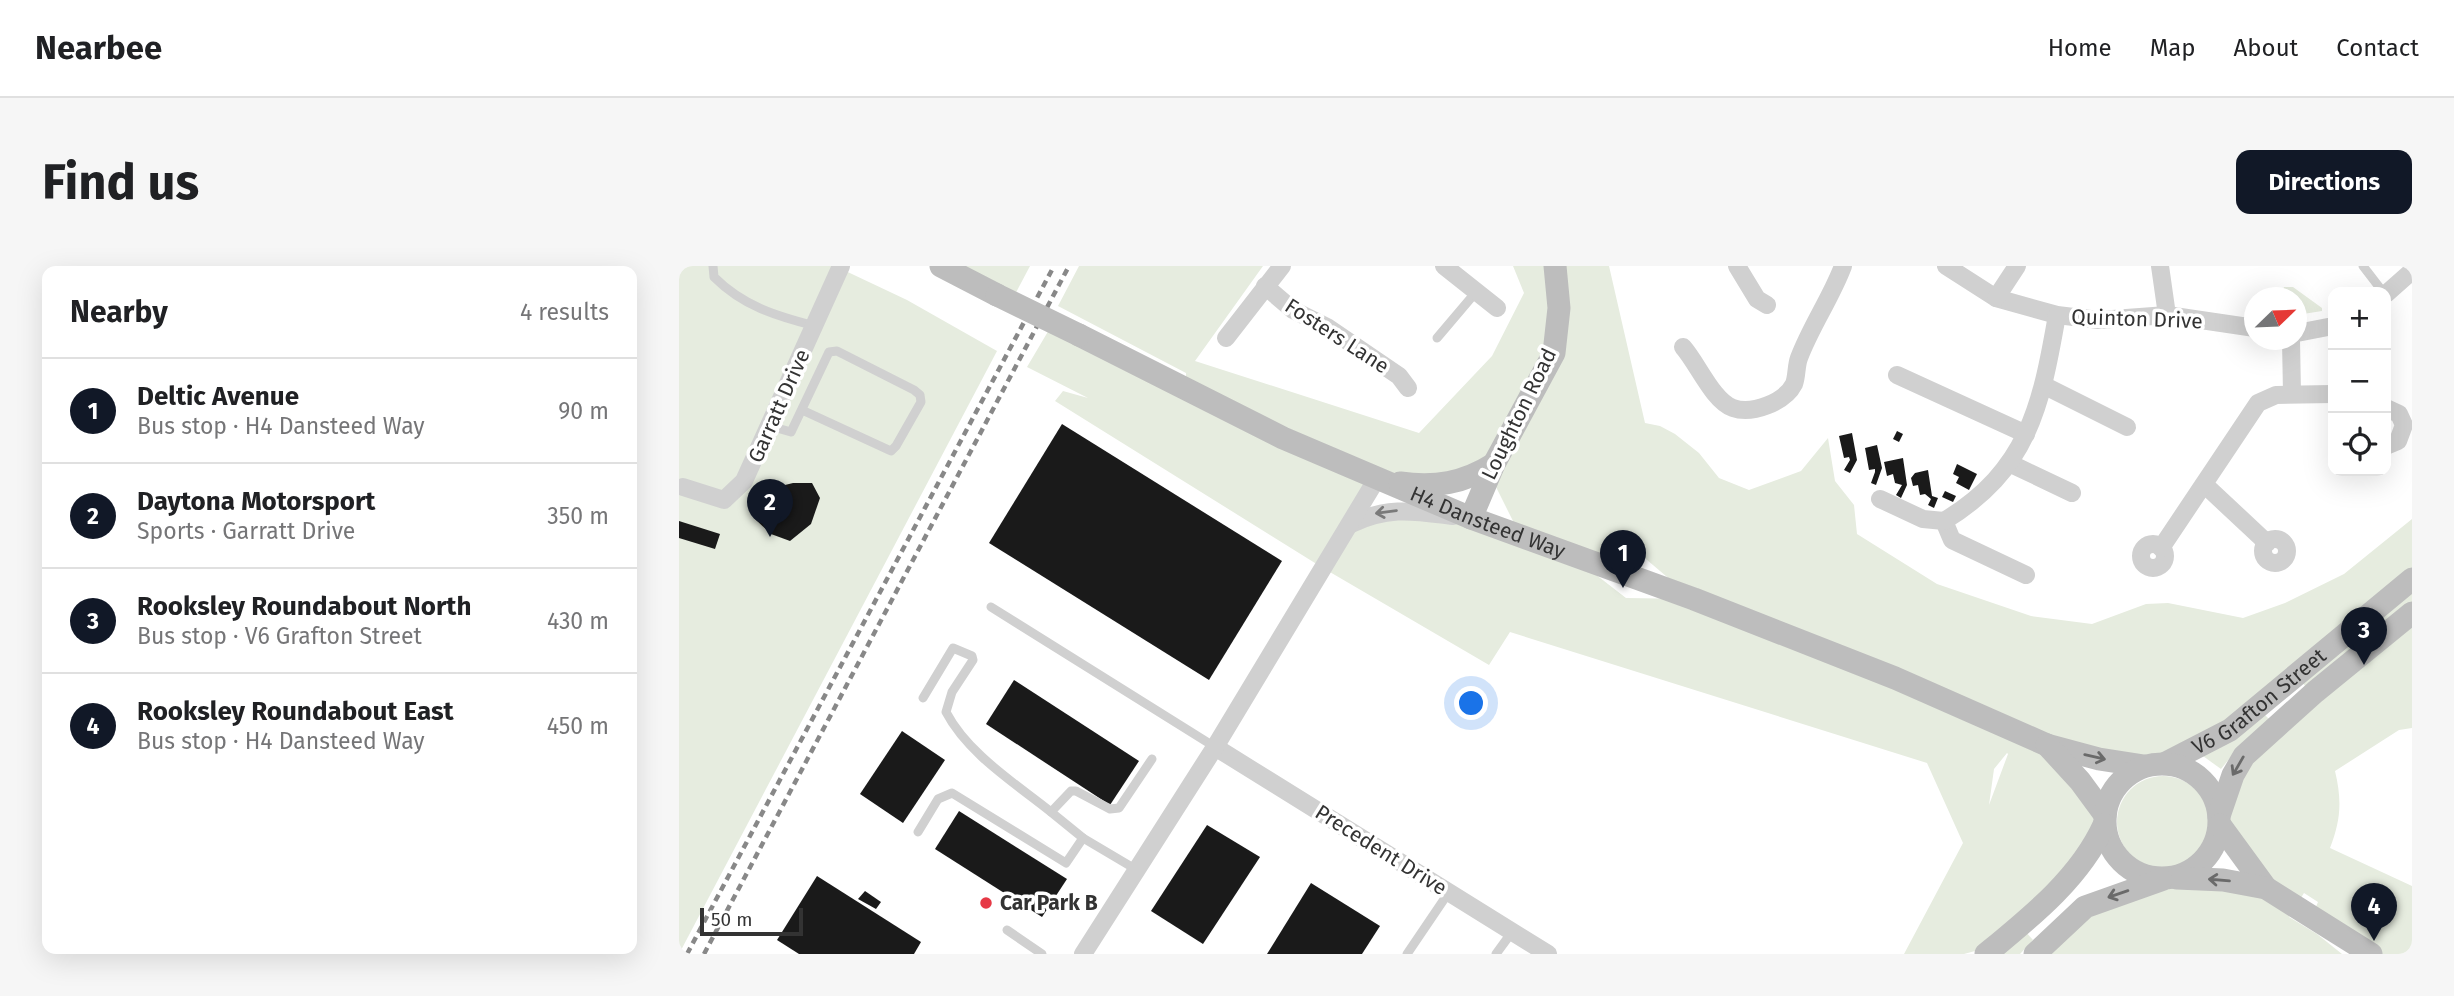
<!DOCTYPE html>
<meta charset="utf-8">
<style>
:root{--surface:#fff;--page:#f6f6f6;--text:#202124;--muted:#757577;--line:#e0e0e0;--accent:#111827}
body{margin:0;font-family:"Fira Sans",sans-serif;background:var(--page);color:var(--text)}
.controls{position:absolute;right:21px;top:21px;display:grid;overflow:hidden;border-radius:14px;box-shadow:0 7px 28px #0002}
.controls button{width:63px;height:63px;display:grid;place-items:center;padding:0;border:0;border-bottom:2px solid var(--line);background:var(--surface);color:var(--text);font:35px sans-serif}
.compass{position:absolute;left:1565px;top:21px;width:63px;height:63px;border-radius:50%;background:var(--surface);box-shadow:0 7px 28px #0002;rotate:67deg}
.scale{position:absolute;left:21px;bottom:18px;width:103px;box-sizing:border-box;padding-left:7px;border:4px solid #333;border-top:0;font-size:19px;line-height:24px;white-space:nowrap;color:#333;-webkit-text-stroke:5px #fff;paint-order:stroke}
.you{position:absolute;left:793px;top:438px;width:24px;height:24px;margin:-18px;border:5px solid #fff;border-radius:50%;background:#1a73e8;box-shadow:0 0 0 10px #1a73e833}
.badge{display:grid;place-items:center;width:46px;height:46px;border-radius:50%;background:var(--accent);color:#fff;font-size:23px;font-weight:700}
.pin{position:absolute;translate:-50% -58px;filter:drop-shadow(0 2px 4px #0008)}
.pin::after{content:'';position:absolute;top:37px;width:24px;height:21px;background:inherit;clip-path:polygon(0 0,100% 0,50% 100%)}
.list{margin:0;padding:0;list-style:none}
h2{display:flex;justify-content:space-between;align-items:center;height:91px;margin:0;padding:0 28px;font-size:30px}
h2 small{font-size:23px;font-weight:400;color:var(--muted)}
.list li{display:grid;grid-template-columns:46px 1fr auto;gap:21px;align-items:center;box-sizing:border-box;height:105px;padding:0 28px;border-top:2px solid var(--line)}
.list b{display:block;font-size:26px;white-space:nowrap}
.list p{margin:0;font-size:23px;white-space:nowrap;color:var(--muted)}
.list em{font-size:23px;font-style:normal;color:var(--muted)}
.icon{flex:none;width:38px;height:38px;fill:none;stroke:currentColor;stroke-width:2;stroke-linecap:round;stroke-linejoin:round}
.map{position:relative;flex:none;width:1733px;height:688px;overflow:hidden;border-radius:14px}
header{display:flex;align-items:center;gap:42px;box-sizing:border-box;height:98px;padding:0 35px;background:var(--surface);border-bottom:2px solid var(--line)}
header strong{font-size:33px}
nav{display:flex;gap:38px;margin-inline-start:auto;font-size:24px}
.intro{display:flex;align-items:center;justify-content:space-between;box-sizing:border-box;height:168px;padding:0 42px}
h1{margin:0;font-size:49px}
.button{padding:18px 32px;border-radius:14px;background:var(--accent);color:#fff;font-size:24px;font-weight:700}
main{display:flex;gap:42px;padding:0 42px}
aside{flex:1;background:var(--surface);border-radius:14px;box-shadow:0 7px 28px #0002}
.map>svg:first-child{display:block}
</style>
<header>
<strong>Nearbee</strong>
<nav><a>Home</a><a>Map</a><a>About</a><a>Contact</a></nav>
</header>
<div class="intro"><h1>Find us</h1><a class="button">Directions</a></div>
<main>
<aside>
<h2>Nearby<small>4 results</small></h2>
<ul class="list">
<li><span class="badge">1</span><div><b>Deltic Avenue</b><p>Bus stop · H4 Dansteed Way</p></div><em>90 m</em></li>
<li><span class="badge">2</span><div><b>Daytona Motorsport</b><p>Sports · Garratt Drive</p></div><em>350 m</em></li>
<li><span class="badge">3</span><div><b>Rooksley Roundabout North</b><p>Bus stop · V6 Grafton Street</p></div><em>430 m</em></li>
<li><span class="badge">4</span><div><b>Rooksley Roundabout East</b><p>Bus stop · H4 Dansteed Way</p></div><em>450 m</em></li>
</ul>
</aside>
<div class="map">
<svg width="1733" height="688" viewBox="0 0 1733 688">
<rect width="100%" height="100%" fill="#fff"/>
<g fill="#e6ecdf" fill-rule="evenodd">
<polygon points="0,0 156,0 228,34 318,85 0,688"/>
<polygon points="262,0 351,0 332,36"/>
<path d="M400,0h184l-68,95 224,72 73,-77 32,-63 -11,-27h96l36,157 15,3 15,8 24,19 20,25 30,12 52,-19 27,-33 7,43 19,24 3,29 80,50 94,32 61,8 54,-20 22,-1 75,15 42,-15 59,-29 68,-55v60l-82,68 -164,116 -12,1 -106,-19 56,80 -107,120 -33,9h-60l59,-111 -36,-80 -417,-131 -21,33 -166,-97 -268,-167 8,-10 25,7 -61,-31 26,-44 323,157 -24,42 48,-12 120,25 -37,-74 -58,21 -52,-13 -187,-90v-6l-128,-67zM889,287l72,1 53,45 -67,-1zM1328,487l1,1 -19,51 5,-36z"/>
<polygon points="1605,21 1614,21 1643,42 1643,45 1618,49 1618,32 1601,31"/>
<polygon points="1733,321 1733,337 1627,421 1622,415"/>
<path d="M1733,358v104l-13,2 -64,41c7,29 6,49 -5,77l82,38v68h-41l-59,-38 6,-14 -14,-9 -15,24 28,17 25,20h-307l39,-39 90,-36 101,9 -45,-63 13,-50z"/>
<polygon points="1585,448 1590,453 1563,477 1542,503 1524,490"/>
<circle cx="1484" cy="556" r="46"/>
<polygon points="1345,664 1354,674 1341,688 1319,688"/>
</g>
<g fill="#1a1a1a">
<polygon points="383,158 603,295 530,414 310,277"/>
<polygon points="1218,165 1224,168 1220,176 1214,173"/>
<polygon points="1173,167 1178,194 1171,207 1165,204 1171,194 1170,191 1165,192 1160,170"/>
<polygon points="1198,179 1203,202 1197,219 1192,217 1196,206 1196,203 1190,204 1186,182"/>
<polygon points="1224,192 1228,219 1222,232 1217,229 1223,219 1216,217 1214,208 1208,210 1205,196"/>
<polygon points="1278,198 1298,208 1290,224 1277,217 1280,211 1274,208"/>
<polygon points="1249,204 1253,230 1259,232 1255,242 1249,239 1252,233 1246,228 1241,229 1239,219 1234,220 1232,212 1236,207"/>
<polygon points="114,217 133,217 141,232 132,258 111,275 92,268 76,253 86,224"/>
<polygon points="1266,225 1277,230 1274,236 1263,231"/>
<polygon points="0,255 41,268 36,283 0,272"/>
<polygon points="335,414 460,495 431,539 307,458"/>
<polygon points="223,465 266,494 224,557 181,528"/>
<polygon points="280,545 388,613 363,651 256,583"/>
<polygon points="528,559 581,591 524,678 472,645"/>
<polygon points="138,610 242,676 235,688 120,688 98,674"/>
<polygon points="632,617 701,660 683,688 588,688"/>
<polygon points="186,625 202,636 197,643 179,633"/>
</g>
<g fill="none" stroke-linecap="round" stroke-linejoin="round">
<g stroke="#d0d0d0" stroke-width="9">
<path d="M34,0l1,11c29,29 62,39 101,49"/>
<polyline points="1684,0 1704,26"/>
<polyline points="758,72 797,26"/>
<polyline points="91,160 112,166 150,86 158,85 235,124 241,129 242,136 217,180 212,185 123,144"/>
<polyline points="312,341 536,481"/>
<path d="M244,432l30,-50 19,8 1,4 -21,32 -6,20c22,42 69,71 105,100"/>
<polyline points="239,566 259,533 273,527 387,597 404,572"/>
<polyline points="458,604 404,572 372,546 392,525 397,525 431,543 440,542 473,493"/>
<polyline points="328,664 363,688"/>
<polyline points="728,688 770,626"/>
<polyline points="817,688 833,666"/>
</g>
<g stroke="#d0d0d0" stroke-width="18">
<polyline points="765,0 818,42"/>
<polyline points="1058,0 1078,33 1088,39"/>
<polyline points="1267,0 1317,32 1378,49 1420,54 1488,49 1576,62"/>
<polyline points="1481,0 1488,49"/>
<polyline points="586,20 614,44 648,61 720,110 729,122"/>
<polyline points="1707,28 1733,5"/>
<polyline points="1317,32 1338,0"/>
<polyline points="1618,67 1654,60"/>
<polyline points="547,72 603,0"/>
<polyline points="1612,74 1613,128"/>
<path d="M1004,81c15,17 30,54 50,61 19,7 52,-6 61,-24 3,-8 2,-18 5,-26 12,-32 32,-60 44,-92"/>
<polyline points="1218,109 1347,168"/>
<polyline points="1366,120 1448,161"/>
<polyline points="1707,142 1720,148 1725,159 1719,175 1707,180"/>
<polyline points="1330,197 1393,227"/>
<polyline points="1526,219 1588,277"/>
<polyline points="4,221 45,234 65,215 162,0"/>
<polyline points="1201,233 1244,253 1265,255 1273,274 1347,309"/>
<path d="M1265,255c84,-51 97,-114 113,-206"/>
<path d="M672,258c38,-18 62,-13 102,-8"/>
<circle cx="1596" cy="285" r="12"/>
<circle cx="1474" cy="290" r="12"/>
<polyline points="1482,282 1579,137 1597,129 1654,128"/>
<polyline points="536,481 869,688"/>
<polyline points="404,688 536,481 697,214"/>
</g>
<g stroke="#bdbdbd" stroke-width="23">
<polyline points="262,0 318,29"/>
<path id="s1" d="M400,69l204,103 188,80 223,81 201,79 152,67 52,14 45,7"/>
<path d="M721,217c35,5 64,0 94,-19"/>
<polyline points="792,252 815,198 875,87 880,42 876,0"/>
<polyline points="1368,479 1401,515 1426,549"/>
<path id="s2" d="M1487,497l64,-33 182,-151"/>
<circle cx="1483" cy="555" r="57"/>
<polyline points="1540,550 1554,509 1565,490 1636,426 1733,347"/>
<polyline points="1541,559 1587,622"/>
<polyline points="1498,612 1544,614 1587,622 1692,688"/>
<path d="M1307,688c45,-37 94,-76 118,-129"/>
<polyline points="1356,688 1406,641 1482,614"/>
</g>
<g stroke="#888" stroke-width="4.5" stroke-dasharray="7 5" stroke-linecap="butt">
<polyline points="8,688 375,0"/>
<polyline points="25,688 390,0"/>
</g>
<polyline stroke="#bdbdbd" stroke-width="23" points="318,29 400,69"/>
</g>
<defs><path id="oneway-shaft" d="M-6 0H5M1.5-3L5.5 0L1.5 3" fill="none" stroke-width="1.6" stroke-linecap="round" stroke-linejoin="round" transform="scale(1.75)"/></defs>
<use stroke="#7a7a7a" href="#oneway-shaft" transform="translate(707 246) rotate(172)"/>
<g stroke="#6a6a6a">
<use href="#oneway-shaft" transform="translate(1416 491) rotate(13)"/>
<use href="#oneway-shaft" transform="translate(1559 500) rotate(120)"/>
<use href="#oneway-shaft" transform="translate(1540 614) rotate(-175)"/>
<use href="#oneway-shaft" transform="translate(1439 628) rotate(161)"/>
</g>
<circle fill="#e63946" stroke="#fff" stroke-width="2.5" cx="307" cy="637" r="7"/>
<g text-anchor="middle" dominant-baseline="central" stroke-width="7" stroke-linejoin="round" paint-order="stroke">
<g font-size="21" fill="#333" stroke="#fff">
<text transform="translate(1458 53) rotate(2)">Quinton Drive</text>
<text transform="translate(658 70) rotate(33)">Fosters Lane</text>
<text transform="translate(100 140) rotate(-66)">Garratt Drive</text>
<text transform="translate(840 148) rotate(-64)">Loughton Road</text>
<text stroke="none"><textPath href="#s1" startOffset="450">H4 Dansteed Way</textPath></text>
<text stroke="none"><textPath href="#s2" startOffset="112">V6 Grafton Street</textPath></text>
<text transform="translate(702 584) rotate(32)">Precedent Drive</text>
</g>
<g font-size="21" font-weight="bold" fill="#333" stroke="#fff" text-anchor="start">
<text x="321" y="637">Car Park B</text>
</g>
</g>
</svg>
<div class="controls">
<button>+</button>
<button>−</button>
<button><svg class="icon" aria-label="locate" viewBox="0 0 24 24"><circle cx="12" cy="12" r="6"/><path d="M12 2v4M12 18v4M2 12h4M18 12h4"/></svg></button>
</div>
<svg class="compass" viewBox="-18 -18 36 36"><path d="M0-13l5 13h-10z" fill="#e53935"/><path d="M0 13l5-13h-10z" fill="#757577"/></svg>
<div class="scale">50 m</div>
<div class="you"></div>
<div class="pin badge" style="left:944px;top:322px">1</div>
<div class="pin badge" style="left:91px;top:271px">2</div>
<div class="pin badge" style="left:1685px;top:399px">3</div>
<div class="pin badge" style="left:1695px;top:675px">4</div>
</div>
</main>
